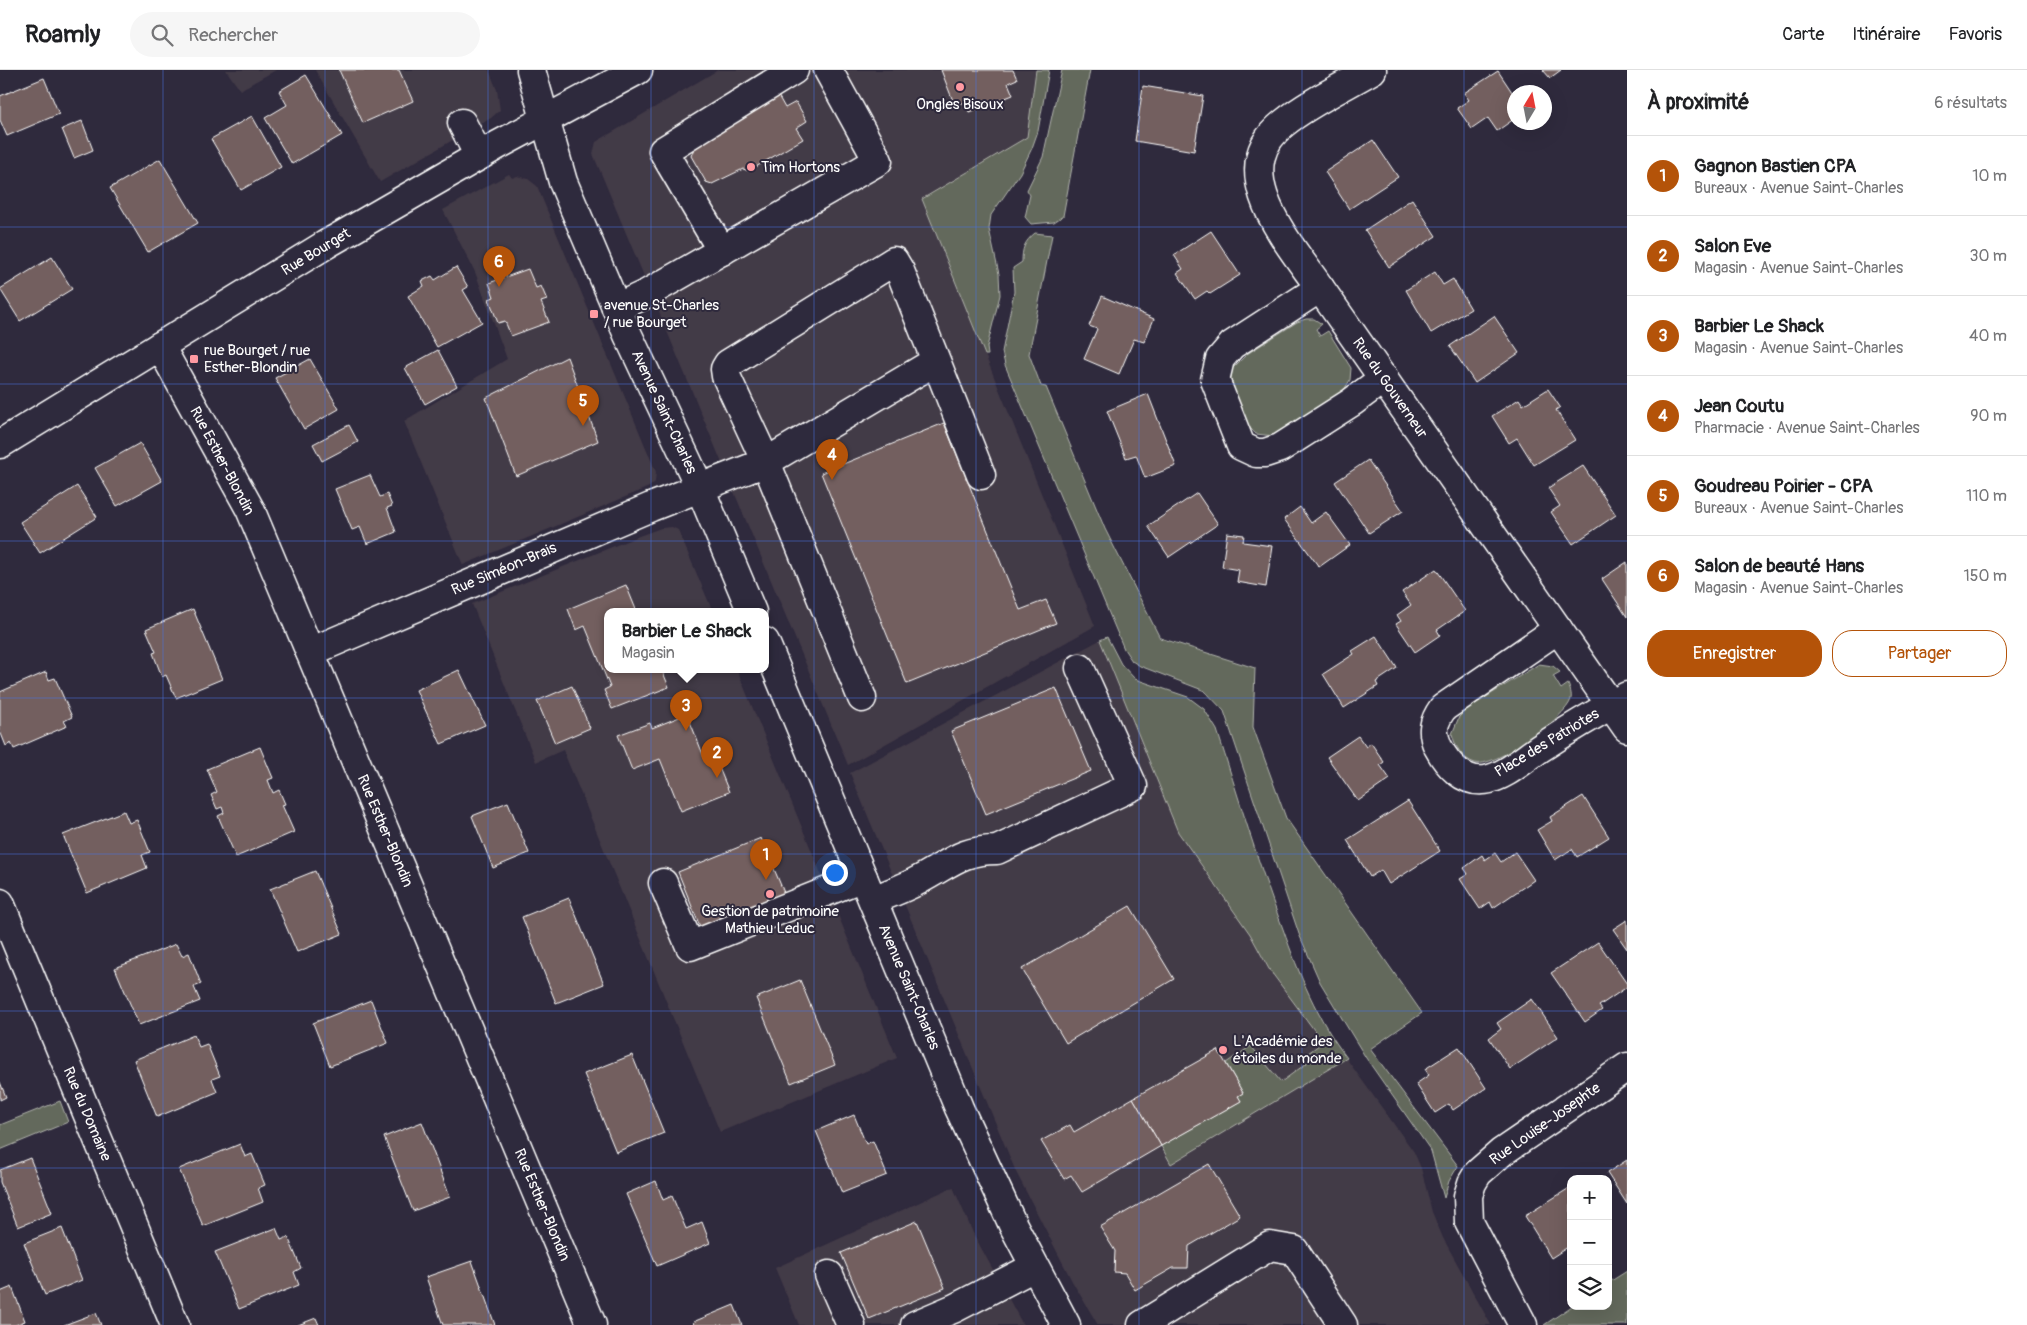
<!DOCTYPE html>
<html lang="fr">
<meta charset="utf-8">
<style>
:root{--surface:#fff;--page:#f6f6f6;--text:#202124;--muted:#757577;--line:#e0e0e0;--accent:#b45309}
body{margin:0;font-family:Pangolin,sans-serif;background:var(--page);color:var(--text)}
.controls{position:absolute;right:15px;bottom:15px;display:grid;overflow:hidden;border-radius:10px;box-shadow:0 5px 20px #0002}
.controls button{width:45px;height:45px;display:grid;place-items:center;padding:0;border:0;border-bottom:1px solid var(--line);background:var(--surface);color:var(--text);font:25px sans-serif}
.compass{position:absolute;left:1507px;top:15px;width:45px;height:45px;border-radius:50%;background:var(--surface);box-shadow:0 5px 20px #0002;rotate:10deg}
.you{position:absolute;left:834px;top:802px;width:18px;height:18px;margin:-12px;border:4px solid #fff;border-radius:50%;background:#1a73e8;box-shadow:0 0 0 8px #1a73e833}
.badge{display:grid;place-items:center;width:32px;height:32px;border-radius:50%;background:var(--accent);color:#fff;font-size:16px;font-weight:700}
.pin{position:absolute;translate:-50% -41px;filter:drop-shadow(0 1px 2px #0008)}
.pin::after{content:'';position:absolute;top:26px;width:18px;height:15px;background:inherit;clip-path:polygon(0 0,100% 0,50% 100%)}
.popup{position:absolute;left:604px;top:538px;width:165px;height:65px;box-sizing:border-box;display:grid;place-content:center;border-radius:10px;background:var(--surface);filter:drop-shadow(0 1px 4px #0005);font-size:16px;white-space:nowrap;color:var(--muted)}
.popup b{font-size:19px;color:var(--text)}
.popup::after{content:'';position:absolute;left:50%;top:100%;margin-left:-10px;border:10px solid transparent;border-top-color:var(--surface)}
.list{margin:0;padding:0;list-style:none}
h2{display:flex;justify-content:space-between;align-items:center;height:65px;margin:0;padding:0 20px;font-size:21px}
h2 small{font-size:16px;font-weight:400;color:var(--muted)}
.list li{display:grid;grid-template-columns:32px 1fr auto;gap:15px;align-items:center;box-sizing:border-box;height:80px;padding:0 20px;border-top:1px solid var(--line)}
.list b{display:block;font-size:19px;white-space:nowrap}
.list p{margin:0;font-size:16px;white-space:nowrap;color:var(--muted)}
.list em{font-size:16px;font-style:normal;color:var(--muted)}
.actions{display:flex;gap:10px;padding:15px 20px}
.actions a{flex:1;padding:11px 0;border:1px solid var(--accent);border-radius:20px;text-align:center;font-size:18px;color:var(--accent)}
.actions .main{background:var(--accent);color:#fff}
.icon{flex:none;width:28px;height:28px;fill:none;stroke:currentColor;stroke-width:2;stroke-linecap:round;stroke-linejoin:round}
.map{position:relative;flex:none;width:1627px;height:1255px;overflow:hidden}
header{display:flex;align-items:center;gap:30px;box-sizing:border-box;height:70px;padding:0 25px;background:var(--surface);border-bottom:1px solid var(--line)}
header strong{font-size:24px}
nav{display:flex;gap:28px;margin-inline-start:auto;font-size:18px}
.search{width:350px;height:45px;background:var(--page);display:flex;align-items:center;gap:12px;box-sizing:border-box;padding:0 18px;border-radius:28px;color:var(--muted);font-size:19px}
main{display:flex}
aside{flex:1;background:var(--surface)}
.map>svg:first-child{display:block}
</style>
<header>
<strong>Roamly</strong>
<div class="search"><svg class="icon" aria-label="search" viewBox="0 0 24 24"><circle cx="10" cy="10" r="6"/><path d="M15 15l6 6"/></svg>Rechercher</div>
<nav><a>Carte</a><a>Itinéraire</a><a>Favoris</a></nav>
</header>
<main>
<div class="map">
<svg width="1627" height="1255" viewBox="0 0 1627 1255">
<rect width="100%" height="100%" fill="#2f2a3d"/>
<filter id="ink" filterUnits="userSpaceOnUse"><feTurbulence type="fractalNoise" baseFrequency=".02" numOctaves="2"/><feDisplacementMap in="SourceGraphic" scale="10" xChannelSelector="R" yChannelSelector="G"/><feConvolveMatrix kernelMatrix="1 2 1 2 8 2 1 2 1" color-interpolation-filters="sRGB"/></filter>
<g filter="url(#ink)">
<g fill="#433a47">
<polygon points="226,0 276,0 240,20"/>
<polygon points="315,0 489,0 497,20 500,40 491,48 380,112"/>
<polygon points="718,0 1036,0 1027,67 922,129 1095,556 848,695 593,84 596,72"/>
<polygon points="509,104 512,108 517,106 528,109 537,116 656,402 655,412 649,417 463,495 404,351 507,289 475,202 443,140"/>
<polygon points="672,457 678,460 713,542 607,542 607,600 737,600 897,988 720,1062 563,680 536,692 472,534 639,466 661,458"/>
<polygon points="1100,570 1178,762 1250,864 1269,899 1323,972 1330,966 1414,1082 1421,1098 1432,1142 1443,1168 1491,1255 1098,1255 1072,1211 1016,1102 850,703"/>
<polygon points="953,1117 973,1163 1023,1255 799,1255 775,1198"/>
</g>
<g fill="#63695b" stroke="#b1b4ad">
<polygon points="1036,0 1049,0 1038,61 1032,78 1020,103 991,145 989,159 999,204 1000,225 987,277 988,285 985,285 922,129 1027,67"/>
<polygon points="1062,0 1090,0 1063,146 1054,152 1031,154 1025,147 1030,125 1027,120 1043,87"/>
<path d="M1035,163l17,2 -23,119 12,32 5,1 59,142 55,109 95,30 -2,59 33,91 136,195 -52,36 88,117 -9,15 -5,17 -13,-47 -65,-93 -46,-76 -21,-48 -75,-223 -19,-20 -65,-25 -8,-5 -8,-12 -119,-284 -3,-13 12,-60 -1,-24 9,-6c0,-13 2,-20 13,-29z"/>
<path d="M1306,249h8l8,5 -6,5 4,7 8,-5 23,37 -1,12 -6,10 -70,46 -18,-2c-15,-13 -29,-45 -24,-65l15,-15 50,-32z"/>
<path d="M1107,567l14,27 14,15 53,18 16,12 13,21c21,66 41,133 66,199 16,45 34,90 64,129l-176,106 -10,-18 80,-45 -3,-5 5,-3 -17,-30 25,-17 30,36 26,-19 -3,-7 19,-14 -54,-73 -19,-35 -72,-102 -78,-192z"/>
<path d="M1539,594l14,2 7,6 -7,4 8,13 7,-5c2,5 4,10 3,15 -4,19 -79,70 -96,64 -13,-4 -20,-17 -23,-29l7,-17 8,-8z"/>
<polygon points="60,1031 68,1052 0,1080 0,1055"/>
<polygon points="1627,1201 1627,1255 1544,1255 1572,1236 1608,1236 1608,1213"/>
</g>
<g fill="#735f5f" stroke="#fff">
<polygon points="339,0 399,0 413,31 363,53"/>
<polygon points="941,0 1013,0 1017,9 1008,13 1013,25 969,42 965,32 955,36"/>
<polygon points="1543,0 1561,0 1550,8"/>
<polygon points="1498,1 1514,25 1514,49 1497,61 1488,48 1472,59 1457,38 1469,30 1464,23"/>
<polygon points="306,5 342,65 292,94 265,48 287,35 279,21"/>
<polygon points="44,8 59,44 7,66 0,50 0,26"/>
<polygon points="1143,16 1203,26 1194,81 1135,71"/>
<polygon points="776,22 785,38 796,32 807,51 796,58 803,69 749,101 743,99 712,114 706,112 691,86 694,78"/>
<polygon points="252,46 281,97 241,120 211,69"/>
<polygon points="82,51 93,80 74,88 62,59"/>
<polygon points="1373,70 1398,107 1349,139 1325,102"/>
<polygon points="160,89 198,153 148,182 110,118"/>
<polygon points="1412,129 1436,166 1389,197 1365,160"/>
<polygon points="1211,161 1240,205 1210,224 1207,221 1195,229 1177,203 1183,199 1174,185"/>
<polygon points="52,187 72,219 20,251 0,219"/>
<polygon points="456,197 468,217 463,220 482,252 437,277 408,226 424,216 422,211 432,206 435,210"/>
<polygon points="528,199 536,218 541,216 547,230 541,232 549,252 511,266 505,251 498,253 489,229 494,227 489,213"/>
<polygon points="1435,202 1443,215 1453,209 1471,239 1431,263 1406,220"/>
<polygon points="1102,226 1154,249 1144,272 1134,269 1119,304 1084,289 1097,259 1089,256"/>
<polygon points="1494,246 1519,283 1475,313 1450,276"/>
<polygon points="438,280 457,316 425,334 405,298"/>
<polygon points="567,287 598,371 516,406 486,328"/>
<polygon points="310,289 339,339 304,359 275,308"/>
<polygon points="1548,319 1560,337 1556,340 1575,370 1534,395 1517,368 1509,373 1492,346 1519,329 1523,335"/>
<polygon points="1148,324 1176,396 1145,408 1136,385 1126,388 1107,341"/>
<polygon points="944,353 1020,540 1046,530 1056,553 907,614 821,403"/>
<polygon points="349,355 358,372 322,391 313,374"/>
<polygon points="140,373 162,411 117,436 95,398"/>
<polygon points="1368,390 1403,441 1369,463 1335,412"/>
<polygon points="1583,396 1616,445 1573,474 1551,442 1560,436 1548,418"/>
<polygon points="370,405 380,427 387,424 392,436 387,438 396,462 367,474 360,457 352,460 335,419"/>
<polygon points="77,416 97,447 40,483 20,452"/>
<polygon points="1197,423 1218,454 1169,487 1148,456"/>
<polygon points="1300,437 1311,453 1326,442 1350,475 1319,497 1284,449"/>
<polygon points="1227,463 1244,465 1243,472 1272,476 1266,517 1237,512 1239,500 1222,497"/>
<polygon points="1627,492 1627,547 1602,509"/>
<polygon points="1436,499 1465,541 1437,560 1440,565 1415,582 1396,554 1401,551 1397,545 1411,535 1402,522"/>
<polygon points="626,515 637,542 607,542 607,600 662,600 669,617 612,639 604,620 610,617 585,556 576,560 568,539"/>
<polygon points="193,539 222,609 176,628 166,605 162,607 153,583 156,582 146,559"/>
<polygon points="1376,566 1397,598 1376,612 1378,616 1344,638 1323,604 1354,584 1352,581"/>
<polygon points="459,600 485,655 441,674 416,620"/>
<polygon points="46,602 49,610 55,608 72,647 64,651 67,656 14,679 11,673 6,676 0,661 0,622"/>
<polygon points="572,616 590,658 555,673 537,631"/>
<polygon points="1056,618 1091,701 986,744 951,661"/>
<polygon points="687,644 704,687 713,683 729,722 681,741 660,689 632,700 618,665 650,653 652,658"/>
<polygon points="1358,666 1366,677 1371,673 1384,692 1380,695 1390,709 1358,731 1327,687"/>
<polygon points="260,677 273,708 268,710 273,723 279,720 285,734 282,735 294,762 236,787 218,746 224,743 222,737 217,739 211,725 217,722 207,699"/>
<polygon points="1583,726 1609,767 1577,787 1572,779 1555,790 1537,760 1552,751 1550,747"/>
<polygon points="1408,731 1440,781 1389,814 1381,800 1370,807 1347,770"/>
<polygon points="508,732 529,783 493,798 472,746"/>
<polygon points="124,741 129,753 137,750 150,782 142,785 147,798 87,823 63,765"/>
<polygon points="761,768 785,825 701,859 678,802"/>
<polygon points="1515,782 1534,810 1493,838 1490,832 1480,839 1460,809 1468,804 1464,798 1482,785 1485,790 1495,783 1501,792"/>
<polygon points="315,801 342,864 297,882 270,819"/>
<polygon points="569,828 604,914 556,933 522,847"/>
<polygon points="1130,836 1174,909 1066,973 1022,899"/>
<polygon points="1627,850 1627,879 1613,859"/>
<polygon points="1598,872 1627,914 1627,917 1599,936 1602,940 1585,952 1551,903"/>
<polygon points="176,874 182,886 189,883 201,914 194,917 200,931 139,955 115,898"/>
<polygon points="800,910 835,995 791,1013 756,928"/>
<polygon points="1532,929 1558,967 1510,999 1489,968 1501,959 1497,953"/>
<polygon points="371,930 388,973 330,996 313,953"/>
<polygon points="194,965 199,977 207,974 220,1006 212,1009 217,1022 157,1047 134,990"/>
<polygon points="1459,977 1486,1018 1453,1040 1449,1034 1435,1043 1416,1014 1429,1005 1425,999"/>
<polygon points="1218,980 1243,1023 1238,1026 1241,1031 1161,1076 1133,1028"/>
<polygon points="632,985 664,1063 616,1082 584,1004"/>
<polygon points="0,1012 6,1027 0,1030"/>
<polygon points="1133,1028 1161,1076 1082,1122 1071,1105 1064,1109 1041,1071 1070,1055 1074,1062"/>
<polygon points="854,1045 866,1074 873,1071 887,1105 842,1123 816,1061"/>
<polygon points="422,1052 450,1127 413,1141 384,1067"/>
<polygon points="240,1074 245,1087 252,1084 265,1115 258,1118 263,1132 203,1156 179,1099"/>
<polygon points="30,1088 52,1143 18,1157 0,1112 0,1100"/>
<polygon points="1627,1090 1627,1134 1607,1103"/>
<polygon points="1209,1094 1240,1146 1189,1176 1188,1198 1173,1198 1135,1220 1125,1203 1114,1202 1115,1181 1100,1157"/>
<polygon points="656,1111 663,1130 672,1126 686,1159 702,1152 710,1173 657,1196 626,1124"/>
<polygon points="1571,1117 1571,1175 1551,1188 1525,1146"/>
<polygon points="917,1151 945,1218 869,1249 841,1183"/>
<polygon points="62,1158 82,1210 45,1225 24,1173"/>
<polygon points="276,1158 281,1170 288,1167 301,1198 294,1202 299,1215 239,1239 215,1182"/>
<polygon points="472,1191 495,1255 443,1255 426,1207"/>
<polygon points="12,1217 25,1251 15,1255 0,1255 0,1222"/>
<polygon points="734,1235 742,1255 694,1255 693,1252"/>
<polygon points="96,1243 101,1255 64,1255"/>
<polygon points="316,1248 319,1255 298,1255"/>
</g>
<g fill="none" stroke-linecap="round" stroke-linejoin="round">
<g stroke="#fff" stroke-width="31">
<g id="minor">
<polyline points="531,0 563,112 628,265 700,418 752,542"/>
<path d="M1372,0c-29,17 -62,32 -88,53 -61,48 6,121 36,165l307,440"/>
<polyline points="462,53 479,86"/>
<polyline points="722,181 663,81 794,0"/>
<polyline points="1320,218 1232,275 1220,289 1215,310 1241,376 1256,383 1265,383 1280,378 1352,332 1384,308"/>
<polyline points="616,238 648,223 878,91 828,0"/>
<polyline points="160,276 250,439 592,1255"/>
<polyline points="936,291 900,201 894,191 728,294 725,299 726,306 766,392 936,291 981,405"/>
<polyline points="0,374 325,175 498,75 638,0"/>
<path d="M1558,559l-115,79c-10,14 -12,24 -5,39 9,17 25,36 47,33 20,-3 40,-22 57,-33 27,-18 56,-35 85,-51"/>
<polyline points="765,572 959,1038 1013,1155 1066,1255"/>
<polyline points="310,582 651,437 766,392 862,628"/>
<polyline points="663,813 690,876 863,807"/>
<path d="M873,830c15,-6 32,-12 46,-20 31,-16 41,-30 78,-30l136,-64 -53,-118"/>
<polyline points="0,833 175,1255"/>
<polyline points="829,1205 851,1255"/>
<polyline points="915,1255 955,1238 1034,1197"/>
<polyline points="1142,1255 1270,1176 1294,1180 1343,1255"/>
<polyline points="1523,1255 1469,1152 1468,1126 1472,1113 1478,1103 1502,1082 1627,997"/>
</g>
</g>
<use href="#minor" stroke="#2f2a3d" stroke-width="28"/>
</g>
</g>
<path fill="none" stroke="#4a71e0" stroke-width="1" stroke-opacity="0.55" d="M163,0v1255M325,0v1255M488,0v1255M651,0v1255M814,0v1255M976,0v1255M1139,0v1255M1302,0v1255M1464,0v1255M0,157h1627M0,314h1627M0,471h1627M0,628h1627M0,784h1627M0,941h1627M0,1098h1627"/>
<g fill="#ff9aa2" stroke="#2f2a3d" stroke-width="2">
<circle cx="960" cy="17" r="5"/>
<circle cx="751" cy="97" r="5"/>
<rect x="589" y="239" width="10" height="10" rx="2.5"/>
<rect x="189" y="284" width="10" height="10" rx="2.5"/>
<circle cx="770" cy="824" r="5"/>
<circle cx="1223" cy="980" r="5"/>
</g>
<g text-anchor="middle" dominant-baseline="central" stroke-width="4" stroke-linejoin="round" paint-order="stroke">
<g font-size="15" fill="#fff" stroke="#2f2a3d" text-anchor="start">
<text x="960" y="34" text-anchor="middle">Ongles Bisoux</text>
<text x="761" y="97">Tim Hortons</text>
<text x="604" y="235">avenue St-Charles<tspan x="604" dy="17">/ rue Bourget</tspan></text>
<text x="204" y="280">rue Bourget / rue<tspan x="204" dy="17">Esther-Blondin</tspan></text>
<text x="770" y="841" text-anchor="middle">Gestion de patrimoine<tspan x="770" dy="17">Mathieu Leduc</tspan></text>
<text x="1233" y="971">L'Académie des<tspan x="1233" dy="17">étoiles du monde</tspan></text>
</g>
<g font-size="15" fill="#fff" stroke="#2f2a3d">
<text transform="translate(316 182) rotate(-31)">Rue Bourget</text>
<text transform="translate(1390 318) rotate(55)">Rue du Gouverneur</text>
<text transform="translate(664 342) rotate(65)">Avenue Saint-Charles</text>
<text transform="translate(222 391) rotate(62)">Rue Esther-Blondin</text>
<text transform="translate(504 499) rotate(-23)">Rue Siméon-Brais</text>
<text transform="translate(1547 673) rotate(-31)">Place des Patriotes</text>
<text transform="translate(385 761) rotate(67)">Rue Esther-Blondin</text>
<text transform="translate(909 917) rotate(67)">Avenue Saint-Charles</text>
<text transform="translate(87 1044) rotate(67)">Rue du Domaine</text>
<text transform="translate(1545 1054) rotate(-35)">Rue Louise-Josephte</text>
<text transform="translate(542 1135) rotate(67)">Rue Esther-Blondin</text>
</g>
</g>
</svg>
<div class="controls">
<button>+</button>
<button>−</button>
<button><svg class="icon" aria-label="layers" viewBox="0 0 24 24"><path d="M12 4l9 5-9 5-9-5zM3 14l9 5 9-5"/></svg></button>
</div>
<svg class="compass" viewBox="-18 -18 36 36"><path d="M0-13l5 13h-10z" fill="#e53935"/><path d="M0 13l5-13h-10z" fill="#757577"/></svg>
<div class="you"></div>
<div class="pin badge" style="left:766px;top:810px">1</div>
<div class="pin badge" style="left:717px;top:708px">2</div>
<div class="pin badge" style="left:686px;top:661px">3</div>
<div class="popup"><b>Barbier Le Shack</b>Magasin</div>
<div class="pin badge" style="left:832px;top:410px">4</div>
<div class="pin badge" style="left:583px;top:356px">5</div>
<div class="pin badge" style="left:499px;top:217px">6</div>
</div>
<aside>
<h2>À proximité<small>6 résultats</small></h2>
<ul class="list">
<li><span class="badge">1</span><div><b>Gagnon Bastien CPA</b><p>Bureaux · Avenue Saint-Charles</p></div><em>10 m</em></li>
<li><span class="badge">2</span><div><b>Salon Eve</b><p>Magasin · Avenue Saint-Charles</p></div><em>30 m</em></li>
<li><span class="badge">3</span><div><b>Barbier Le Shack</b><p>Magasin · Avenue Saint-Charles</p></div><em>40 m</em></li>
<li><span class="badge">4</span><div><b>Jean Coutu</b><p>Pharmacie · Avenue Saint-Charles</p></div><em>90 m</em></li>
<li><span class="badge">5</span><div><b>Goudreau Poirier - CPA</b><p>Bureaux · Avenue Saint-Charles</p></div><em>110 m</em></li>
<li><span class="badge">6</span><div><b>Salon de beauté Hans</b><p>Magasin · Avenue Saint-Charles</p></div><em>150 m</em></li>
</ul>
<div class="actions"><a class="main">Enregistrer</a><a>Partager</a></div>
</aside>
</main>
